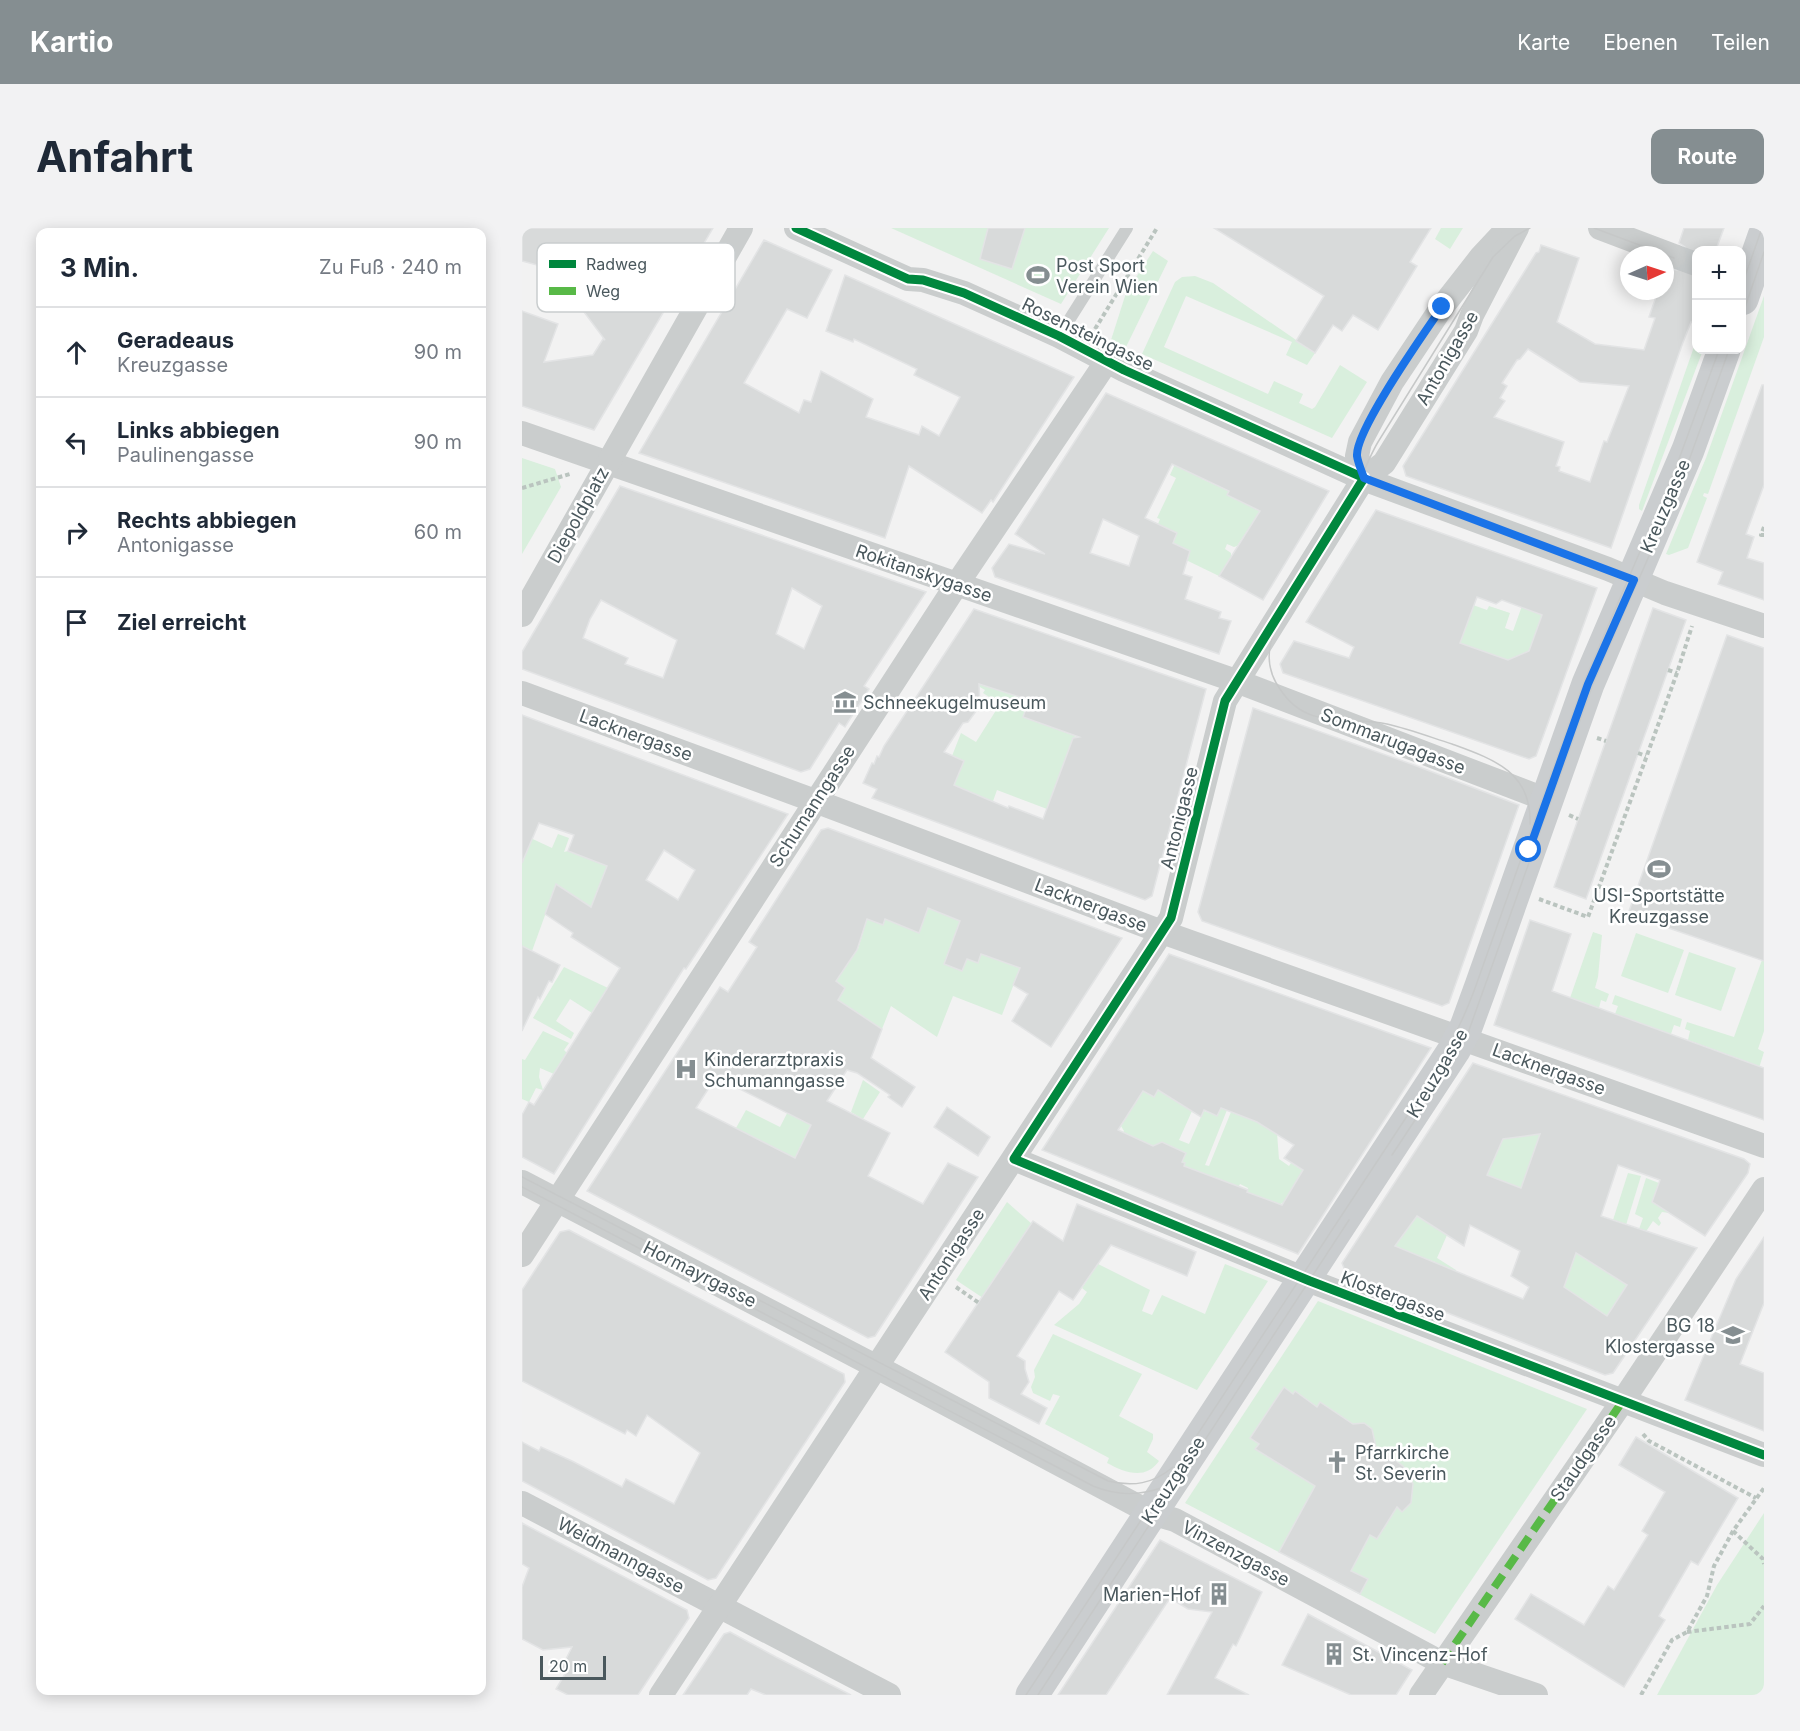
<!DOCTYPE html>
<html lang="de">
<meta charset="utf-8">
<style>
:root{--surface:#fff;--page:#f2f2f3;--text:#1f2937;--muted:#747a83;--line:#e0e1e3;--accent:#858e91}
body{margin:0;font-family:Inter,sans-serif;background:var(--page);color:var(--text)}
.controls{position:absolute;right:18px;top:18px;display:grid;overflow:hidden;border-radius:12px;box-shadow:0 3px 15px #0003}
.controls button{width:54px;height:54px;display:grid;place-items:center;padding:0;border:0;border-bottom:2px solid var(--line);background:var(--surface);color:var(--text);font:30px sans-serif}
.compass{position:absolute;left:1098px;top:18px;width:54px;height:54px;border-radius:50%;background:var(--surface);box-shadow:0 3px 15px #0003;rotate:87deg}
.scale{position:absolute;left:18px;bottom:15px;width:66px;box-sizing:border-box;padding-left:6px;border:3px solid #4a585d;border-top:0;font-size:16px;line-height:21px;white-space:nowrap;color:#4a585d;-webkit-text-stroke:4px #fff;paint-order:stroke}
.stop{position:absolute;width:18px;height:18px;margin:-14px;border:4px solid #1a73e8;border-radius:50%;background:#fff}
.stop.end{background:#1a73e8;border-color:#fff;box-shadow:0 2px 6px #0008}
.list{margin:0;padding:0;list-style:none}
h2{display:flex;justify-content:space-between;align-items:center;height:78px;margin:0;padding:0 24px;font-size:26px}
h2 small{font-size:20px;font-weight:400;color:var(--muted)}
.list li{display:grid;grid-template-columns:39px 1fr auto;gap:18px;align-items:center;box-sizing:border-box;height:90px;padding:0 24px;border-top:2px solid var(--line)}
.list b{display:block;font-size:22px;white-space:nowrap}
.list p{margin:0;font-size:20px;white-space:nowrap;color:var(--muted)}
.list em{font-size:20px;font-style:normal;color:var(--muted)}
.icon{flex:none;width:33px;height:33px;fill:none;stroke:currentColor;stroke-width:2;stroke-linecap:round;stroke-linejoin:round}
.map{position:relative;flex:none;width:1242px;height:1467px;overflow:hidden;border-radius:12px}
header{display:flex;align-items:center;gap:36px;box-sizing:border-box;height:84px;padding:0 30px;background:var(--accent);color:#fff}
header strong{font-size:28px}
nav{display:flex;gap:33px;margin-inline-start:auto;font-size:21px}
.intro{display:flex;align-items:center;justify-content:space-between;box-sizing:border-box;height:144px;padding:0 36px}
h1{margin:0;font-size:42px}
.button{padding:15px 27px;border-radius:12px;background:var(--accent);color:#fff;font-size:21px;font-weight:700}
main{display:flex;gap:36px;padding:0 36px}
aside{flex:1;background:var(--surface);border-radius:12px;box-shadow:0 3px 15px #0003}
.map>svg:first-child{display:block}
</style>
<header>
<strong>Kartio</strong>
<nav><a>Karte</a><a>Ebenen</a><a>Teilen</a></nav>
</header>
<div class="intro"><h1>Anfahrt</h1><a class="button">Route</a></div>
<main>
<aside>
<h2>3 Min.<small>Zu Fuß · 240 m</small></h2>
<ul class="list">
<li><svg class="icon" aria-label="ahead" viewBox="0 0 24 24"><path d="M12 20V5M6 11l6-6 6 6"/></svg><div><b>Geradeaus</b><p>Kreuzgasse</p></div><em>90 m</em></li>
<li><svg class="icon" aria-label="left" viewBox="0 0 24 24"><path d="M17 20v-9H6M10 6l-5 5 5 5"/></svg><div><b>Links abbiegen</b><p>Paulinengasse</p></div><em>90 m</em></li>
<li><svg class="icon" aria-label="right" viewBox="0 0 24 24"><path d="M7 20v-9h11M14 6l5 5-5 5"/></svg><div><b>Rechts abbiegen</b><p>Antonigasse</p></div><em>60 m</em></li>
<li><svg class="icon" aria-label="arrive" viewBox="0 0 24 24"><path d="M6 21V4h12l-3 4 3 4H6"/></svg><div><b>Ziel erreicht</b></div></li>
</ul>
</aside>
<div class="map">
<svg width="1242" height="1467" viewBox="0 0 1242 1467">
<rect width="100%" height="100%" fill="#f2f2f2"/>
<g fill="#d9efdd" fill-rule="evenodd">
<polygon points="369,0 587,0 539,76"/>
<polygon points="919,0 941,0 928,21 913,11"/>
<polygon points="631,23 646,33 604,119 589,112 604,65"/>
<polygon points="673,48 691,55 793,125 785,137 764,127 770,114 664,68 642,119 746,166 752,153 781,166 777,175 790,181 793,179 818,137 845,154 810,210 620,126 653,54 660,49"/>
<polygon points="1242,68 1242,109 1186,266 1182,265 1181,268 1185,270 1166,320 1147,327 1144,326 1184,230"/>
<polygon points="1174,113 1174,122 1181,122 1120,283 1117,281 1117,277"/>
<polygon points="0,230 33,241 39,259 0,326"/>
<polygon points="653,236 661,241 680,249 680,251 707,263 705,267 714,272 716,267 735,276 733,281 745,286 732,307 725,303 715,318 712,319 705,316 703,321 709,325 709,330 697,348 664,332 667,323 651,315 655,305 636,296 638,291 635,290 654,250 648,247"/>
<polygon points="1001,375 1020,387 1009,423 1007,422 1005,426 997,427 996,430 997,437 937,415 951,377 965,382 967,378 988,385 983,400 991,403"/>
<polygon points="468,429 507,472 501,489 553,508 525,581 475,562 470,576 430,562 442,533 430,528 439,505 454,514 478,476 461,465 463,462 451,455"/>
<polygon points="0,606 30,620 36,606 47,610 42,624 46,623 96,642 90,657 79,653 74,665 79,686 34,657 10,723 4,720 0,729"/>
<path d="M372,670l20,3 -9,26 13,6 11,-27 101,36 -28,73 -49,-19 -16,41 -46,-31 -9,23 -44,-29 7,-12 -9,-7 22,-32 9,-30 16,6zM437,697l18,7 13,25 -9,-3 -3,9 -11,-4 -5,12 -18,-7z"/>
<polygon points="1071,704 1080,707 1076,749 1073,760 1087,766 1084,774 1079,772 1077,780 1048,770"/>
<polygon points="1114,705 1162,722 1146,765 1099,748"/>
<polygon points="1167,724 1214,740 1199,783 1153,767"/>
<polygon points="1240,732 1242,733 1242,803 1236,821 1242,824 1233,853 1226,834 1166,812 1168,803 1163,801 1165,794 1212,809"/>
<polygon points="42,739 86,760 70,785 48,771 34,793 52,805 49,811 11,790"/>
<polygon points="1093,767 1160,791 1158,799 1152,797 1149,806 1093,786 1096,778 1090,776"/>
<polygon points="21,803 47,815 42,822 45,825 32,846 18,840 17,849 21,862 14,860 7,874 0,871 0,831 3,832"/>
<polygon points="341,852 358,864 341,891 329,884"/>
<polygon points="278,860 301,871 273,930 214,900 224,882 258,899"/>
<polygon points="636,862 670,883 657,912 667,916 685,875 682,883 695,887 699,880 705,882 683,937 687,938 709,884 735,894 755,905 757,931 767,938 769,935 786,946 769,962 762,974 757,977 725,964 726,960 718,956 716,960 696,950 661,939 652,931 640,914 633,919 600,906 602,903 599,898 621,863 632,869"/>
<path d="M982,904l40,2c-15,21 -15,32 -15,57l-42,-16 14,-36h3z"/>
<polygon points="1106,945 1119,948 1104,997 1091,992"/>
<polygon points="1124,950 1137,955 1147,985 1140,984 1136,990 1139,995 1137,998 1131,993 1123,1005 1117,1001 1121,990 1113,986"/>
<polygon points="485,974 510,996 461,1070 434,1052"/>
<polygon points="894,987 925,1007 915,1030 934,1042 932,1048 913,1034 900,1029 897,1035 871,1021"/>
<polygon points="1054,1025 1105,1057 1085,1088 1042,1059"/>
<polygon points="576,1036 628,1062 620,1083 630,1087 640,1067 683,1086 703,1036 746,1053 675,1162 532,1097 557,1076 565,1064 560,1060"/>
<polygon points="796,1073 1065,1181 913,1406 663,1275"/>
<path d="M531,1106l89,40 -23,42 34,18v5l-6,13 12,9c-14,20 -35,11 -52,2l2,-5 -64,-34 15,-28 -7,-2 -3,7 -17,-8 -2,-6 4,-10 -1,-7z"/>
<polygon points="1242,1285 1242,1467 1135,1467 1195,1357"/>
</g>
<g fill="#d8dada" stroke="#e3e4e5" stroke-width="1.5" fill-rule="evenodd">
<polygon points="0,0 191,0 72,202 0,178 0,83 36,96 22,134 71,127 81,111 83,112 50,68 69,54 29,44 30,41 0,33"/>
<polygon points="466,0 503,0 490,41 458,31"/>
<polygon points="692,0 909,0 888,34 895,38 856,102 831,87 820,103 811,97 793,125 774,113 802,68"/>
<path d="M1162,0h40l-7,19 -9,3h-12v74l-5,-2 -9,23 -71,203 -205,-72 -3,-10 133,-213 3,-1 2,-7 38,13 -22,64 38,22 49,6 11,-32 -6,-1 9,-26h7v-9l5,-13 7,1 6,-3 4,-7 1,-6 -3,-7 -6,-4zM1006,121l52,33 49,4 -22,56 -3,-1 -14,41 -31,-11 1,-4 -4,-1 8,-24 -70,-25 11,-16 -5,-3 7,-12 -5,-3 15,-23 3,-1z"/>
<polygon points="242,12 310,42 285,90 265,81 222,155 277,185 282,172 289,174 299,143 351,171 344,189 397,207 400,198 417,208 438,169 392,147 395,141 332,111 331,114 304,103 323,47 552,149 471,274 469,272 460,285 387,238 363,310 117,225"/>
<polygon points="1240,157 1242,157 1242,257 1224,306 1232,309 1225,330 1242,335 1242,372 1196,356 1201,344 1175,334"/>
<path d="M584,165l223,98 -66,109 -44,-24 41,-65 -33,-16 2,-4 -57,-27 -27,54 32,15 -4,10 17,8 -7,23 9,3 -7,22 36,13 -2,6 12,3 -12,33 -224,-77 -3,-9 17,-24 36,10 -30,-20zM581,291l36,17 -10,30 -39,-13z"/>
<path d="M98,258l306,106 -62,94 5,3 -24,38 -6,-4 -29,46 -9,3 -279,-103v-17zM270,360l30,18 -18,43 -28,-15zM79,372l76,40 -14,38 -38,-14 3,-6 -45,-20 7,-19z"/>
<path d="M854,282l221,78 -61,168 -7,3 -246,-86 -3,-9 14,-23 55,17 5,-11 -48,-25zM955,369l19,7 6,-4 40,15 -13,36 -21,9 -48,-17z"/>
<polygon points="1131,380 1164,392 1064,671 1032,659"/>
<path d="M452,381l232,80 -54,207 -7,4 -273,-102 5,-9 -14,-6 9,-20 2,1 3,-8 2,1 5,-11zM457,456l50,16 -6,17 56,20 -6,1 -30,81 -34,-13 -1,2 -54,-23 10,-24 -20,-9 19,-29 5,-1 12,-16z"/>
<polygon points="1205,407 1242,420 1242,733 1106,686"/>
<polygon points="731,480 892,537 997,577 927,775 920,778 680,693 676,684"/>
<path d="M0,487l266,99 -102,155 -2,-1 -130,206 -32,-17v-42l7,-13 5,3 86,-137 -49,-31 2,-4 -28,-19 11,-30 35,23 16,-41 -39,-15 6,-16 -35,-12 -17,40zM142,622l31,20 -17,30 -32,-20z"/>
<path d="M306,600l294,110 -71,109 -39,-26 16,-27 -15,-9 7,-17 -39,-14 -3,9 -11,-4 -5,12 -18,-7 16,-43 -32,-13 -9,25 -34,-14 -2,6 -16,-6 -10,31 -21,31 9,7 -7,12 44,29 -11,29 44,29 -13,20 -14,-10 2,-2 -33,-22 -10,-3 -20,31 63,32 -22,43 55,28 25,-41 30,14 -103,159 -7,2 -281,-147 133,-204 8,5 29,-45 -8,-5 72,-112zM194,849l95,48 -16,33 -99,-50z"/>
<polygon points="1008,692 1049,706 1030,763 1242,840 1242,892 972,797"/>
<polygon points="0,718 38,737 30,754 27,753 18,771 16,769 0,803"/>
<path d="M647,726l262,94 -133,206 -256,-104zM636,862l43,27 3,-7 13,6 4,-8 36,14 37,23 -10,13 19,12 -21,35 -35,-13 1,-2 -64,-24 1,-3 -3,-1 4,-9 -24,-11 -9,4 -35,-16 25,-39 11,6z"/>
<path d="M951,835l271,96 6,5 -2,9 -43,63 -53,-34 8,-22 -42,-15 -17,51 96,32 -84,125 -8,2 -259,-102 -4,-10zM1018,906l-19,54 -34,-13 16,-36zM895,988l47,30 6,-21 50,26 -9,25 18,11 -6,12 -128,-53zM1054,1025l51,32 -20,31 -43,-29z"/>
<polygon points="425,879 468,909 456,928 412,899"/>
<polygon points="555,976 674,1024 665,1048 589,1017 551,1072 537,1063 495,1128 503,1133 503,1141 507,1154 499,1166 525,1180 517,1196 467,1170 467,1154 423,1124 511,993 541,1013"/>
<polygon points="47,1002 322,1146 323,1154 194,1350 186,1352 0,1253 0,1214 17,1223 19,1219 50,1233 100,1259 104,1251 152,1276 178,1225 125,1187 114,1208 105,1202 103,1206 0,1153 0,1062 38,1004"/>
<polygon points="1242,1009 1242,1075 1218,1136 1242,1145 1242,1203 1163,1172 1214,1051"/>
<polygon points="762,1159 771,1166 773,1163 795,1179 798,1174 831,1196 842,1195 850,1201 854,1219 881,1238 891,1256 889,1275 880,1284 875,1279 855,1311 848,1307 829,1343 846,1351 838,1366 757,1324 793,1258 733,1221 737,1216 728,1210"/>
<polygon points="1114,1209 1216,1270 1176,1337 1169,1333 1137,1388 1143,1392 1102,1459 993,1391 1009,1366 1062,1397 1086,1358 1092,1362 1126,1307 1120,1303 1143,1264 1097,1237"/>
<polygon points="0,1295 165,1382 167,1390 116,1467 46,1467 34,1461 43,1446 38,1443 50,1419 21,1422 0,1411 0,1359 7,1340 0,1336"/>
<polygon points="638,1312 740,1364 714,1418 711,1416 693,1450 727,1467 645,1467 690,1384 666,1381 648,1370 584,1467 536,1467"/>
<polygon points="786,1386 890,1442 874,1467 829,1467 760,1437"/>
<polygon points="208,1404 254,1429 329,1467 244,1467 229,1461 225,1467 161,1467 202,1406"/>
</g>
<g fill="none" stroke-linecap="round" stroke-linejoin="round">
<polyline stroke="#c8cccd" stroke-width="24" stroke-dasharray="24 12" stroke-linecap="butt" points="1152,28 1174,36"/>
<g stroke="#bac4bf" stroke-width="4" stroke-dasharray="4.5 3" stroke-linecap="butt">
<polyline points="573,101 635,0"/>
<polyline points="0,260 48,246"/>
<polyline points="1242,299 1239,307 1242,307"/>
<polyline points="1146,442 1155,445"/>
<polyline points="1075,510 1084,513"/>
<polyline points="1116,525 1124,528"/>
<polyline points="1047,587 1056,591"/>
<polyline points="1017,671 1066,689 1155,445 1170,398"/>
<polyline points="434,1059 457,1075"/>
<polyline points="1121,1206 1127,1213 1234,1270"/>
<polyline points="1211,1303 1241,1331 1242,1336"/>
<polyline points="1165,1404 1228,1396 1242,1378"/>
<polyline points="1119,1467 1150,1412 1165,1404 1185,1368 1192,1338 1211,1303 1242,1260"/>
</g>
<polyline stroke="#cacdcd" stroke-width="12" points="537,108 605,0"/>
<g stroke="#cacdcd" stroke-width="24">
<polyline points="274,0 386,51 401,52 442,65 537,108 602,142 844,252 1086,341 1143,365 1242,398"/>
<polyline points="1078,0 1152,28"/>
<polyline points="0,205 717,454 1025,572"/>
<polyline points="842,250 835,228 838,214 870,154 920,79 959,29 986,0"/>
<polyline points="0,387 219,0"/>
<polyline points="0,465 293,573 640,704 1242,918"/>
<polyline points="492,931 788,1053 1242,1227"/>
<polyline points="0,954 355,1139 629,1285 653,1292 920,1435 1014,1467"/>
<polyline points="0,1027 435,356 585,133"/>
<polyline points="0,1275 367,1467"/>
<polyline points="139,1467 649,690 703,473 842,250 862,235 944,103 950,87 995,0"/>
<polyline points="899,1467 1100,1174 1242,961"/>
</g>
<g stroke="#cacdcf" stroke-width="33">
<polyline points="1220,71 1242,8"/>
<polyline points="510,1467 932,822 944,799 959,758 1066,456 1166,222 1202,122"/>
</g>
<g stroke="#c6c8c8" stroke-width="1.5">
<path d="M1008,0l-15,8 -22,21 -115,185c-13,22 -20,47 -32,70 -15,26 -32,51 -48,77 -11,17 -23,33 -27,53 -4,16 -1,33 9,47 27,42 66,26 107,35 22,5 43,13 65,20 41,15 80,28 78,80"/>
<polyline points="1072,0 1152,30"/>
<polyline points="1220,57 1240,0"/>
<polyline points="1220,88 1242,24"/>
<polyline points="870,927 930,836 946,805 1071,456 1158,257 1207,122"/>
<path d="M0,949l586,304c25,6 45,3 65,-14"/>
<path d="M0,959l571,299c24,10 46,10 71,1"/>
<path d="M504,1467l385,-585c25,-39 47,-76 63,-119l110,-309 91,-212 44,-120"/>
<polyline points="516,1467 827,992"/>
</g>
<polyline stroke="#58b947" stroke-width="8" stroke-dasharray="15 8" stroke-linecap="butt" points="920,1435 1100,1174 1104,1176"/>
<g stroke="#fff" stroke-width="13">
<polyline id="cycleway" points="274,0 386,51 401,52 442,65 537,108 602,142 842,250 703,473 649,690 492,931 788,1053 1242,1227"/>
</g>
<use href="#cycleway" stroke="#00873e" stroke-width="9"/>
</g>
<g fill="none" stroke-linecap="round" stroke-linejoin="round">
<path stroke="#1a73e8" stroke-width="8" d="M920,79c-17,25 -87,123 -85,149 1,7 5,16 7,22l270,102 -46,104 -59,166"/>
</g>
<defs>
<g id="stadium-bare" transform="scale(1.8)"><path d="M0-5a6.5 5 0 1 0 0 10a6.5 5 0 1 0 0-10ZM-3.5-1.8h7v3.6h-7Z" fill="#858e91" stroke="#fff" stroke-width="2.5" paint-order="stroke"/></g>
<g id="museum-bare" transform="scale(1.8)"><path d="M0-6L6-3V-2H-6V-3ZM-5-1h2V3h-2ZM-1-1h2V3h-2ZM3-1h2V3H3ZM-6 4H6V6H-6Z" fill="#858e91" stroke="#fff" stroke-width="2.5" paint-order="stroke"/></g>
<g id="hospital-bare" transform="scale(1.8)"><path d="M-5-5h3v3.5h4V-5h3V5h-3V1.5h-4V5h-3Z" fill="#858e91" stroke="#fff" stroke-width="2.5" paint-order="stroke"/></g>
<g id="school-bare" transform="scale(1.8)"><path d="M0-5L7-2L0 1L-7-2ZM-4 1L0 2.5L4 1V4Q0 6-4 4Z" fill="#858e91" stroke="#fff" stroke-width="2.5" paint-order="stroke"/></g>
<g id="church-bare" transform="scale(1.8)"><path d="M-1.2-6h2.4v3.5h3.3v2.4h-3.3V6h-2.4V-.1h-3.3v-2.4h3.3Z" fill="#858e91" stroke="#fff" stroke-width="2.5" paint-order="stroke"/></g>
<g id="building-bare" transform="scale(1.8)"><path d="M-4-6H4V6H1V3H-1V6H-4ZM-2.5-4.3h1.7v1.8h-1.7ZM.8-4.3h1.7v1.8H.8ZM-2.5-1h1.7V.8h-1.7ZM.8-1h1.7V.8H.8Z" fill="#858e91" stroke="#fff" stroke-width="2.5" paint-order="stroke"/></g>
</defs>
<g fill-rule="evenodd">
<use href="#stadium-bare" x="516" y="47"/>
<use href="#museum-bare" x="323" y="474"/>
<use href="#stadium-bare" x="1137" y="641"/>
<use href="#hospital-bare" x="164" y="841"/>
<use href="#school-bare" x="1211" y="1107"/>
<use href="#church-bare" x="815" y="1234"/>
<use href="#building-bare" x="697" y="1366"/>
<use href="#building-bare" x="812" y="1426"/>
</g>
<g text-anchor="middle" dominant-baseline="central" stroke-width="5" stroke-linejoin="round" paint-order="stroke">
<g font-size="18" fill="#4a585d" stroke="#fff" text-anchor="start">
<text x="534" y="37">Post Sport<tspan x="534" dy="21">Verein Wien</tspan></text>
<text x="341" y="474">Schneekugelmuseum</text>
<text x="1137" y="667" text-anchor="middle">USI-Sportstätte<tspan x="1137" dy="21">Kreuzgasse</tspan></text>
<text x="182" y="831">Kinderarztpraxis<tspan x="182" dy="21">Schumanngasse</tspan></text>
<text x="1193" y="1097" text-anchor="end">BG 18<tspan x="1193" dy="21">Klostergasse</tspan></text>
<text x="833" y="1224">Pfarrkirche<tspan x="833" dy="21">St. Severin</tspan></text>
<text x="679" y="1366" text-anchor="end">Marien-Hof</text>
<text x="830" y="1426">St. Vincenz-Hof</text>
</g>
<g font-size="18" fill="#4a585d" stroke="#fff">
<text transform="translate(566 106) rotate(26)">Rosensteingasse</text>
<text transform="translate(925 130) rotate(-60)">Antonigasse</text>
<text transform="translate(1143 278) rotate(-67)">Kreuzgasse</text>
<text transform="translate(56 287) rotate(-61)">Diepoldplatz</text>
<text transform="translate(402 345) rotate(19)">Rokitanskygasse</text>
<text transform="translate(114 507) rotate(20)">Lacknergasse</text>
<text transform="translate(871 513) rotate(21)">Sommarugagasse</text>
<text transform="translate(290 578) rotate(-57)">Schumanngasse</text>
<text transform="translate(657 590) rotate(-76)">Antonigasse</text>
<text transform="translate(569 677) rotate(21)">Lacknergasse</text>
<text transform="translate(1027 841) rotate(20)">Lacknergasse</text>
<text transform="translate(915 845) rotate(-59)">Kreuzgasse</text>
<text transform="translate(429 1026) rotate(-57)">Antonigasse</text>
<text transform="translate(178 1046) rotate(27)">Hormayrgasse</text>
<text transform="translate(871 1068) rotate(21)">Klostergasse</text>
<text transform="translate(1061 1230) rotate(-55)">Staudgasse</text>
<text transform="translate(651 1252) rotate(-57)">Kreuzgasse</text>
<text transform="translate(714 1325) rotate(28)">Vinzenzgasse</text>
<text transform="translate(99 1327) rotate(28)">Weidmanngasse</text>
</g>
</g>
<rect x="15" y="15" width="198" height="69" rx="9" fill="#fff" stroke="#c9cdce" stroke-width="1.5"/>
<rect x="27" y="32" width="27" height="8" fill="#00873e"/>
<rect x="27" y="59" width="27" height="8" fill="#58b947"/>
<g font-size="16" fill="#4a585d">
<text x="64" y="42">Radweg</text>
<text x="64" y="69">Weg</text>
</g>
</svg>
<div class="controls">
<button>+</button>
<button>−</button>
</div>
<svg class="compass" viewBox="-18 -18 36 36"><path d="M0-13l5 13h-10z" fill="#e53935"/><path d="M0 13l5-13h-10z" fill="#747a83"/></svg>
<div class="scale">20 m</div>
<div class="stop" style="left:1007px;top:622px"></div>
<div class="stop end" style="left:920px;top:79px"></div>
</div>
</main>
